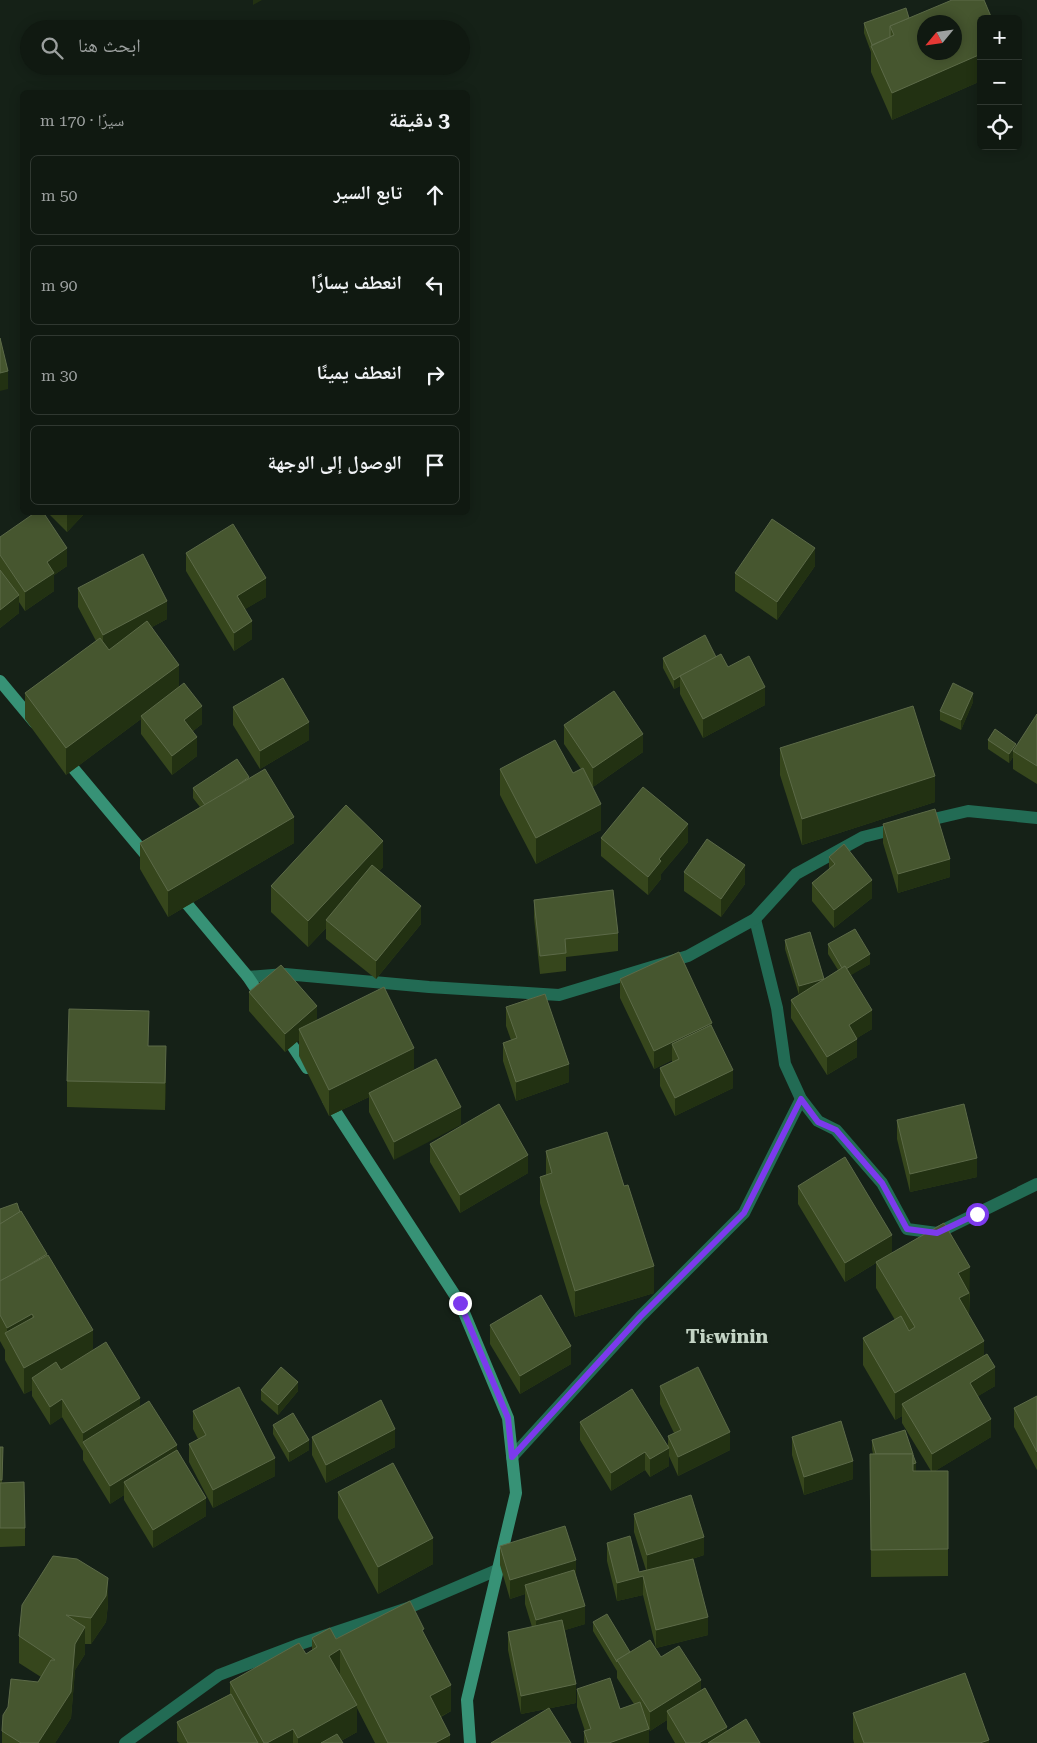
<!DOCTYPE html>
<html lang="ar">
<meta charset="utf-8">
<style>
:root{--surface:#101911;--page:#1e261f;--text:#f1f3f6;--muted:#9ca09f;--line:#303831}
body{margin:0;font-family:"Roboto Serif","Noto Naskh Arabic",serif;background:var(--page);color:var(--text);direction:rtl}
.controls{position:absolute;right:15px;top:15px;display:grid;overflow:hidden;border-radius:8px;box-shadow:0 2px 12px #0003}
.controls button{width:45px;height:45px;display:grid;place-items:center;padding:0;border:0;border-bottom:1px solid var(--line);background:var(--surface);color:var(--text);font:25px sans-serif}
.compass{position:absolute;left:917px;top:15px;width:45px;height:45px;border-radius:50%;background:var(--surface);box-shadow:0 2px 12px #0003;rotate:241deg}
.stop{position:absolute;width:15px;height:15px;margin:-11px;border:4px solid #7c3aed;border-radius:50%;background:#fff}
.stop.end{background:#7c3aed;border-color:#fff;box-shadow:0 1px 5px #0008}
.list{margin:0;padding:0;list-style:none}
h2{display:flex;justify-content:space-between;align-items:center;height:65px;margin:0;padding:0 20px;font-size:21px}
h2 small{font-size:16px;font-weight:400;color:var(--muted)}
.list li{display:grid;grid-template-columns:32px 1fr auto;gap:15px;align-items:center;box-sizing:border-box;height:80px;margin:0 10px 10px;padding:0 10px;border:1px solid var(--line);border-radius:8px}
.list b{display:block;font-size:19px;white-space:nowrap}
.list em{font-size:16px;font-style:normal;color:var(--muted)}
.icon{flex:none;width:28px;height:28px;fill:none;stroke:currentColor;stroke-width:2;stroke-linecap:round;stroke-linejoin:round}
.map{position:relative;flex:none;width:1037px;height:1743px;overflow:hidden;direction:ltr}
.search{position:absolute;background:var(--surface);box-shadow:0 2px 12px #0003;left:20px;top:20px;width:450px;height:55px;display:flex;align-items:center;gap:12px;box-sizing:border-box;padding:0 18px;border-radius:28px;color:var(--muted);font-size:19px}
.panel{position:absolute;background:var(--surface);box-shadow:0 2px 12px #0003;left:20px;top:90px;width:450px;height:425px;border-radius:8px;direction:rtl}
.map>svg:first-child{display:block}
</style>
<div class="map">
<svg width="1037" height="1743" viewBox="0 0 1037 1743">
<rect width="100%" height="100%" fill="#152117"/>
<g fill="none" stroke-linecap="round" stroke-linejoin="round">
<g stroke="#226b54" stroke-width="12">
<polyline points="921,822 968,811 1037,818"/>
<polyline points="755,919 777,1008 785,1064 801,1099 818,1121 836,1130 882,1183 907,1229 937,1233 1037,1184"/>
<polyline points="248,977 285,974 429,987 559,995 688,956 755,919 796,874 863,837 899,828"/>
<polyline points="512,1457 640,1317 744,1213 801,1099"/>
<polyline points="125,1743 219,1675 297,1645 408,1608 497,1570"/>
</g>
<g stroke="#379276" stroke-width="12">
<polyline points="0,681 35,723"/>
<polyline points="63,756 151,861"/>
<polyline points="177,892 248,977 264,1001"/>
<polyline points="284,1033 307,1068"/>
<polyline points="328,1100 460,1303 508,1418 516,1493 467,1700 470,1743"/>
</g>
</g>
<g fill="#36461c">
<polygon points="909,18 981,19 981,81 892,120 871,72 871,52 864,33 864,23"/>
<polygon points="47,512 86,512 67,532"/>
<polygon points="0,537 67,566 54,575 54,591 25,611 19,602 19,613 0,628"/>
<polygon points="186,553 266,597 245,609 252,639 234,651 186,571"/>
<polygon points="815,566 777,620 735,591 735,573"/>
<polygon points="78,588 167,619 152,627 179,687 202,724 193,731 197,756 172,775 141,734 141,719 66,775 25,719 25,693 96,641 78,607"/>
<polygon points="716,657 728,667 765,705 703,738 680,694 680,686 674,689 663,668 663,658"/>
<polygon points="973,702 961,730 940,720 940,711"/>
<polygon points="233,707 309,740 260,769 233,725"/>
<polygon points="1037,714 1037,784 1013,769 1013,757 1009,763 988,749 988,740 1016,747"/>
<polygon points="564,725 643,752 593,787 589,781 601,830 536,864 500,795 500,769 573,773 581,769 564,744"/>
<polygon points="780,748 935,802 802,845 780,775"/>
<polygon points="249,778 294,843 168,917 140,869 140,843 200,807 193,798 193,788"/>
<polygon points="883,824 950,877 898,893 883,843"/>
<polygon points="601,838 688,842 661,874 661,879 648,895 601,856"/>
<polygon points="829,857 872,898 834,928 812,901 812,883 829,869"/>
<polygon points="383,867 379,871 421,924 376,979 326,939 326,928 308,947 271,912 271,886"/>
<polygon points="684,872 745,884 721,917 684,891"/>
<polygon points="534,900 618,933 618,951 566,957 566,971 540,974 534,918"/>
<polygon points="785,940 824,979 838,970 828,954 828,944 870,964 850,975 872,1029 857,1038 857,1057 827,1075 791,1018 791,1000 799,995 785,949"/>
<polygon points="620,979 712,1027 733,1088 675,1116 660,1086 660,1068 672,1062 672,1060 654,1069 620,998"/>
<polygon points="249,992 317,1020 414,1048 394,1160 369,1112 369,1097 329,1116 299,1056 299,1040 285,1052 249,1011"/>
<polygon points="506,1007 569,1082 516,1101 503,1061 503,1043 511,1040 506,1026"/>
<polygon points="166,1072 165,1110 67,1107 67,1081"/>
<polygon points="897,1120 977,1177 910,1192 897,1139"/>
<polygon points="430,1144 528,1173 460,1213 430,1162"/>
<polygon points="546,1151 654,1293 575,1317 540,1203 540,1177 546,1175"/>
<polygon points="798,1186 892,1253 970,1293 969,1315 995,1386 978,1396 991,1437 935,1471 948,1471 948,1576 871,1577 870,1454 873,1454 872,1449 872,1440 916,1471 931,1471 902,1423 902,1416 895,1420 863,1365 863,1338 895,1320 876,1288 876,1263 845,1282 798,1204"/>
<polygon points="0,1209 20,1212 47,1255 93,1351 177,1450 206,1516 153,1548 124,1500 124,1495 110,1504 83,1460 83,1451 62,1417 50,1425 32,1396 32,1390 24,1394 5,1360 5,1350 0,1341"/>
<polygon points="490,1325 571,1364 520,1394 490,1344"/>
<polygon points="660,1386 730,1450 678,1476 669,1456 669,1466 650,1477 645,1470 611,1491 580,1440 580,1422 668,1447 668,1436 674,1433 660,1404"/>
<polygon points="261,1390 298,1391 278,1415 261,1400"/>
<polygon points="1037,1396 1037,1470 1014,1427 1014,1408"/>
<polygon points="193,1411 275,1476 213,1508 189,1462 189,1444 198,1439 193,1429"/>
<polygon points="273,1425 309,1450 289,1462 273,1434"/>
<polygon points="312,1437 395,1447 326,1483 312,1455"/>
<polygon points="792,1437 853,1479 804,1495 792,1455"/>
<polygon points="0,1447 3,1456 2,1483 25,1528 25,1546 0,1547"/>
<polygon points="338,1492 433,1564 378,1594 338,1518"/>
<polygon points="634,1514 704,1555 692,1559 708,1635 656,1648 643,1595 617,1601 607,1561 607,1543 639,1572 646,1570 634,1532"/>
<polygon points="500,1546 576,1576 585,1624 565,1630 576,1703 521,1714 508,1650 508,1632 532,1627 525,1604 525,1594 510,1599 500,1565"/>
<polygon points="77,1559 108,1604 106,1622 91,1644 85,1644 85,1654 75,1670 71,1718 55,1743 2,1743 2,1731 41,1677 19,1663 19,1636"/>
<polygon points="593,1622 630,1652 661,1657 701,1690 727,1731 760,1743 675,1743 667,1729 667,1720 650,1731 649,1729 649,1743 584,1743 584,1731 585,1731 577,1707 577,1689 620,1709 634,1704 617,1678 617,1671 593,1631"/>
<polygon points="424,1634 451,1711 441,1717 450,1743 375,1743 357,1708 357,1732 341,1741 343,1743 179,1743 177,1741 177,1722 230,1694 230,1682 306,1654 312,1650 312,1638 336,1639"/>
<polygon points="853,1713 989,1743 854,1743 853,1739"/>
</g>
<g fill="#223112">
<polygon points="253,0 262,0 253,5"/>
<polygon points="981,54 981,81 892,120 892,93"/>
<polygon points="8,371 8,389 0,391 0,373"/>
<polygon points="67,512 86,512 67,532"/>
<polygon points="67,548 67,566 54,575 54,591 25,611 25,592 47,562"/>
<polygon points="815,548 815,566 777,620 777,602"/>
<polygon points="266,578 266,597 237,614 237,596"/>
<polygon points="19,595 19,613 0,628 0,610"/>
<polygon points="167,601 167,619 103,653 103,635"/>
<polygon points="252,621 252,639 234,651 234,633"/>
<polygon points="179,665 179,691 141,716 141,719 66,775 66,748"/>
<polygon points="680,677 680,686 674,689 674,680"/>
<polygon points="765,687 765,705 703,738 703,719"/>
<polygon points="973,693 973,702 961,730 961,720"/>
<polygon points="202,706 202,724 184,738 184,720"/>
<polygon points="309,722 309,740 260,769 260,751"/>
<polygon points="643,734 643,752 593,787 593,768"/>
<polygon points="197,737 197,756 172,775 172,756"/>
<polygon points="1016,744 1016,753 1013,751 1013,757 1009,763 1009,754"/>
<polygon points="935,776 935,802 802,845 802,819"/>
<polygon points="601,804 601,830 536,864 536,838"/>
<polygon points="294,817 294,843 168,917 168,891"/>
<polygon points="688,824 688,842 661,874 661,879 648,895 648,877 659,859"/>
<polygon points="383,841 383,867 330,924 326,920 326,928 308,947 308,921"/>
<polygon points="950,859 950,877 898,893 898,874"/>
<polygon points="745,865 745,884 721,917 721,899"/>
<polygon points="872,880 872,898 834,928 834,910"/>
<polygon points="421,906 421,924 376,979 376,961"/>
<polygon points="870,954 870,964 843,980 843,970"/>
<polygon points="824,979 799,996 799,986"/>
<polygon points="317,1006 317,1024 299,1029 299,1040 285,1052 285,1034"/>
<polygon points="872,1010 872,1029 849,1043 849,1025"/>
<polygon points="712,1023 712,1041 672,1044 672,1060 654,1069 654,1051"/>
<polygon points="857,1039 857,1057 827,1075 827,1057"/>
<polygon points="166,1046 166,1072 165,1110 165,1083"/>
<polygon points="414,1048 414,1074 369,1093 369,1097 329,1116 329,1090"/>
<polygon points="569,1064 569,1082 516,1101 516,1082"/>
<polygon points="733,1070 733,1088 675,1116 675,1098"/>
<polygon points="461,1107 461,1125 394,1160 394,1142"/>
<polygon points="528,1155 528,1173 460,1213 460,1195"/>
<polygon points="977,1158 977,1177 910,1192 910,1174"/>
<polygon points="892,1235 892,1253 845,1282 845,1263"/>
<polygon points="654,1266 654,1293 575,1317 575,1291"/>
<polygon points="970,1267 969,1319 959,1325 958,1273"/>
<polygon points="32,1314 32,1340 7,1337 7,1328"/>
<polygon points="93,1330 93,1356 37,1387 32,1378 32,1390 24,1394 24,1368"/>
<polygon points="984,1341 984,1368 902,1404 902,1416 895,1420 895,1393"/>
<polygon points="571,1346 571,1364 520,1394 520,1376"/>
<polygon points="995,1367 995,1386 970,1401 970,1383"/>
<polygon points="298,1382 298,1391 278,1415 278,1405"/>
<polygon points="140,1398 140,1416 83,1443 83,1433"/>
<polygon points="62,1399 62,1417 50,1425 50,1407"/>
<polygon points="991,1419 991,1437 932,1473 932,1454"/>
<polygon points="395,1429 395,1447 326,1483 326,1465"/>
<polygon points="730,1432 730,1450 678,1476 678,1457"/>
<polygon points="309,1440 309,1450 289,1462 289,1452"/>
<polygon points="177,1445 177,1463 124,1482 124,1495 110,1504 110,1486"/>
<polygon points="669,1448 669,1466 650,1477 650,1459"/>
<polygon points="645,1452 645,1470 611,1491 611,1473"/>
<polygon points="275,1458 275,1476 213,1508 213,1490"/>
<polygon points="853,1461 853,1479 804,1495 804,1477"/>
<polygon points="916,1463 916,1472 889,1471"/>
<polygon points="206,1498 206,1516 153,1548 153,1530"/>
<polygon points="704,1537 704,1555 647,1573 647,1555"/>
<polygon points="433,1538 433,1564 378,1594 378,1567"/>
<polygon points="576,1560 576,1579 525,1585 525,1594 510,1599 510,1580"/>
<polygon points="643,1576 643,1595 617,1601 617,1583"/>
<polygon points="108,1578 108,1604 106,1622 91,1644 91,1618"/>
<polygon points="585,1606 585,1624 536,1639 536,1620"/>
<polygon points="708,1617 708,1635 656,1648 656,1630"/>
<polygon points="85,1627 85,1654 75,1670 71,1718 55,1743 38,1743 75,1644"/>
<polygon points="340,1649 340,1676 329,1656"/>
<polygon points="701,1680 701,1699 667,1711 667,1720 650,1731 650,1712"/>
<polygon points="576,1684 576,1703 521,1714 521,1696"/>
<polygon points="451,1685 451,1711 430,1722 430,1696"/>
<polygon points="357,1705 357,1732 337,1743 298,1743 298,1738"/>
<polygon points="727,1727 727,1743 699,1743"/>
<polygon points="293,1729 293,1743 267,1743"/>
<polygon points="649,1729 649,1743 609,1743"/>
<polygon points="450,1735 450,1743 435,1743"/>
<polygon points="989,1740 989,1743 980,1743"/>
</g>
<g fill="#46562f" stroke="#5c6a48" fill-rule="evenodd">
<path d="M952,0h32l8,19h-11v35l-89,39 -21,-47 23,-11 -4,-9zM924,22h30v30h-30z"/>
<polygon points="906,8 909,18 890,26 890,37 872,45 864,23"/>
<polygon points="0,338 8,371 0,373"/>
<polygon points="36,512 43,512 67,548 47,562 54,573 25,592 0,555 0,537"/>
<polygon points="772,519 815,548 777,602 735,573"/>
<polygon points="233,524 266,578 237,596 252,621 234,633 186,553"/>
<polygon points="143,554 167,601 103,635 78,588"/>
<polygon points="0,570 19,595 0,610"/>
<polygon points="147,621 179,665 66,748 25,693 100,638 109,650"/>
<polygon points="705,635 716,657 680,676 674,680 663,658"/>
<polygon points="721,654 728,667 749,656 765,687 703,719 680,676"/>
<polygon points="283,678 309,722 260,751 233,707"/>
<polygon points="184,683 202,706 184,720 197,737 172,756 141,716"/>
<polygon points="953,683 973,693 961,720 940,711"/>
<polygon points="614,691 643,734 593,768 564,725"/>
<polygon points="913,706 935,776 802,819 780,748"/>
<polygon points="1037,714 1037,766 1013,751"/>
<polygon points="995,729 1016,744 1009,754 988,740"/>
<polygon points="555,740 573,773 583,768 601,804 536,838 500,769"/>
<polygon points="237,759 249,777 235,787 205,805 193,788"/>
<polygon points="265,769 294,817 168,891 140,843"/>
<polygon points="643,787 688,824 659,859 661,861 648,877 601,838"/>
<polygon points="346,805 383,841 308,921 271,886"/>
<polygon points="935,809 950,859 898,874 883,824"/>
<polygon points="707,839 745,865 721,899 684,872"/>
<polygon points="844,844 872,880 834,910 812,883 835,864 829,857"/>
<polygon points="372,865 421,906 376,961 326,920"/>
<polygon points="613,890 618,933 565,939 566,953 540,956 534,900"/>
<polygon points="855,929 870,954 846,969 845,966 842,968 828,944"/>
<polygon points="810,932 824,979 799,986 785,940"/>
<polygon points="679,952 712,1023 654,1051 620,979"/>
<polygon points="281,965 317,1006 285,1034 249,992"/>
<polygon points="845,966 872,1010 849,1025 857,1039 827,1057 791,1000"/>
<polygon points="384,987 414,1048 329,1090 299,1029"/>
<polygon points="545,994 569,1064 516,1082 503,1043 517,1038 506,1007"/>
<polygon points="69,1009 149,1011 148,1046 166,1046 165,1083 67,1081"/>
<polygon points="711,1025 733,1070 675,1098 660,1068 679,1059 672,1044"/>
<polygon points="436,1059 461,1107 394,1142 369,1093"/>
<polygon points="499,1104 528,1155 460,1195 430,1144"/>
<polygon points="964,1104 977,1158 910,1174 897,1120"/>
<polygon points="607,1132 624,1186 628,1185 654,1266 575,1291 540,1177 552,1173 546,1151"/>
<polygon points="845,1157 892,1235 845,1263 798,1186"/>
<polygon points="17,1203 20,1212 0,1224 0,1209"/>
<polygon points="21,1211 47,1254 22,1269 0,1281 0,1224"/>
<polygon points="944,1223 970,1267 958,1273 969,1293 959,1298 984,1341 895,1393 863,1338 901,1316 909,1331 915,1327 876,1262"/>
<polygon points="48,1255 93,1330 24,1368 5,1333 34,1317 32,1314 7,1328 0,1315 0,1281"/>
<polygon points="541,1295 571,1346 520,1376 490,1325"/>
<polygon points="106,1342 140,1398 83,1433 62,1399 50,1407 32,1378 56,1362 61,1370"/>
<polygon points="987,1354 995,1367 970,1383 991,1419 932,1454 902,1404"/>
<polygon points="281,1367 298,1382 278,1405 261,1390"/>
<polygon points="698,1367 730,1432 678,1457 668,1436 681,1430 660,1386"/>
<polygon points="239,1387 275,1458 213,1490 189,1444 206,1435 193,1411"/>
<polygon points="632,1389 669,1448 650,1459 645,1452 611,1473 580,1422"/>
<polygon points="1037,1396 1037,1452 1014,1408"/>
<polygon points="381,1400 395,1429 326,1465 312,1437"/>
<polygon points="149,1401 177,1445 110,1486 83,1442"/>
<polygon points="293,1413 309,1440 289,1452 273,1425"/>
<polygon points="841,1421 853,1461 804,1477 792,1437"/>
<polygon points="905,1430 913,1454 876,1454 872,1440"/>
<polygon points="0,1447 3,1447 2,1480 0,1480"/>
<polygon points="177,1450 206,1498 153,1530 124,1482"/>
<polygon points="870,1454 913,1454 913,1471 948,1471 948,1549 871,1550"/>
<polygon points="913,1455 916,1463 913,1464"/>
<polygon points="393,1463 433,1538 378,1567 338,1492"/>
<polygon points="24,1482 25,1528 0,1528 0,1483"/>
<polygon points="691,1495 704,1537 647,1555 634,1514"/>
<polygon points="565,1526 576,1560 510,1580 500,1546"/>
<polygon points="630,1536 639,1572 693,1559 708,1617 656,1630 643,1576 617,1583 607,1543"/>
<polygon points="53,1556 77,1559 108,1578 106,1596 91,1618 66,1615 85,1627 75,1644 71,1692 38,1743 21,1743 2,1731 3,1715 8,1707 11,1679 38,1682 51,1660 55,1660 19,1636 22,1605"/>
<polygon points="574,1570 585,1606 536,1620 525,1585"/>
<polygon points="410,1601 424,1629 422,1630 451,1685 430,1696 450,1735 435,1743 388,1743 340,1649 329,1656 357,1705 298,1738 293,1729 267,1743 264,1743 230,1682 299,1643 306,1654 317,1647 312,1638 330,1628 336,1639"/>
<polygon points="607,1614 630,1652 617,1660 617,1662 593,1622"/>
<polygon points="562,1620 576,1684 521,1696 508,1632"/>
<polygon points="650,1640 661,1657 679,1646 701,1680 650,1712 617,1660"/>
<polygon points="965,1673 989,1740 980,1743 864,1743 853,1713"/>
<polygon points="610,1678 620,1709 640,1702 649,1729 609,1743 588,1743 584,1731 591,1729 577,1689"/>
<polygon points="705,1688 727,1727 699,1743 686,1743 667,1711"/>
<polygon points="231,1694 258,1743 188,1743 177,1722"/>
<polygon points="549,1708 571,1743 491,1743"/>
<polygon points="746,1719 760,1743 708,1743"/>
<polygon points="337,1734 343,1743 321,1743"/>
</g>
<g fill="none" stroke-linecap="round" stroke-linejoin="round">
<polyline stroke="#7c3aed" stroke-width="6" points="460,1303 508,1418 512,1457 640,1317 744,1213 801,1099 818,1122 836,1130 882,1183 907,1229 937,1233 977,1214"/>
</g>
<g text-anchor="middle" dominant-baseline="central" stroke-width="5" stroke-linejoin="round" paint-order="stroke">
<g font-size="19" font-weight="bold" fill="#c3d3c4" stroke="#152117">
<text x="727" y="1336">Tiɛwinin</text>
</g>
</g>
</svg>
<div class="controls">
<button>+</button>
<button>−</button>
<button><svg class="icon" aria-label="locate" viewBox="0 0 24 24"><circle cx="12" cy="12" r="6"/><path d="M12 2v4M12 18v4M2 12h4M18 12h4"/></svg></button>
</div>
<svg class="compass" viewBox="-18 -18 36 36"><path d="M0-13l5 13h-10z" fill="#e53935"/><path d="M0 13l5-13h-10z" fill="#9ca09f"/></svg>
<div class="stop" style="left:977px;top:1214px"></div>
<div class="stop end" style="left:460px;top:1303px"></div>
<div class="search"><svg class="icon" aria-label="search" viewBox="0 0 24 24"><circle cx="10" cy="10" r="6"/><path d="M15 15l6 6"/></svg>ابحث هنا</div>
<section class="panel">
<h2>3 دقيقة<small>سيرًا · 170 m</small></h2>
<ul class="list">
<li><svg class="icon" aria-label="ahead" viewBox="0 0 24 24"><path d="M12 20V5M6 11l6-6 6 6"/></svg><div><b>تابع السير</b></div><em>50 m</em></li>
<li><svg class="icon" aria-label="left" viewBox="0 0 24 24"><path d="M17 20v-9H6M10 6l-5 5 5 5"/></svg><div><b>انعطف يسارًا</b></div><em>90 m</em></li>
<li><svg class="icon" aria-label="right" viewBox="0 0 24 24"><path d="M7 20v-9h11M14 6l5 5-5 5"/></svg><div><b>انعطف يمينًا</b></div><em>30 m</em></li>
<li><svg class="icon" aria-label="arrive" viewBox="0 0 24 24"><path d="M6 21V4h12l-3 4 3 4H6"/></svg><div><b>الوصول إلى الوجهة</b></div></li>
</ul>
</section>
</div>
